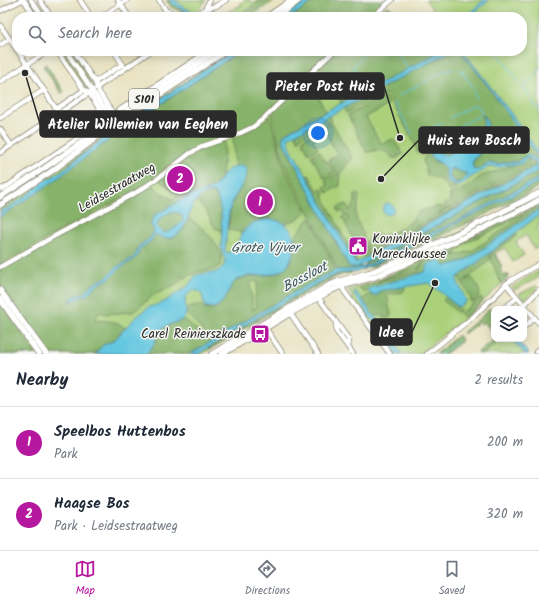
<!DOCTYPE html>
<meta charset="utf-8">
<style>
:root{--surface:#fff;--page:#f6f6f7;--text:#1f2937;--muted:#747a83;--line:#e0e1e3;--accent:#b5179e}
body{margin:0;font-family:Kalam,sans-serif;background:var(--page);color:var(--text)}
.controls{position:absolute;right:12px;bottom:12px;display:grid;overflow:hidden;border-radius:8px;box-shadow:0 2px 10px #0003}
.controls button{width:36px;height:36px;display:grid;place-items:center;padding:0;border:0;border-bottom:1px solid var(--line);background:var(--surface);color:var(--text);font:20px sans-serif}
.you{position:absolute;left:318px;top:133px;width:14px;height:14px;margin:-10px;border:3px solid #fff;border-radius:50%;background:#1a73e8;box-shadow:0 0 0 6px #1a73e833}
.badge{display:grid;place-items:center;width:26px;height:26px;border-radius:50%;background:var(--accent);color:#fff;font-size:13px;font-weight:700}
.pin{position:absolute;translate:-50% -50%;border:2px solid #fff;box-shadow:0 1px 4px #0006}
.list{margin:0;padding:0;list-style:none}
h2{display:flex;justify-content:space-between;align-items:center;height:52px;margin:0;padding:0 16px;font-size:17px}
h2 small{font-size:13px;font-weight:400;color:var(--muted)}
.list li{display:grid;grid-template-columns:26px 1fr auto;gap:12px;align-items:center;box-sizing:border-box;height:72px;padding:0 16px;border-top:1px solid var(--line)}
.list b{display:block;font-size:15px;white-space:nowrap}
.list p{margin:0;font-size:13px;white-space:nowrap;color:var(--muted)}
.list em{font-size:13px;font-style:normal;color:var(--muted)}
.icon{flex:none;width:22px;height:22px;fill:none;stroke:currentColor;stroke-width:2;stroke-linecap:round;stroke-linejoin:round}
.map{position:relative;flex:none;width:539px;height:354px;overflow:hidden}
.search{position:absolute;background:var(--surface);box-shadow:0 2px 10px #0003;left:12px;right:12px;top:12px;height:44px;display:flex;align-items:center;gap:10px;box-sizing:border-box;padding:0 14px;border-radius:16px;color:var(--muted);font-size:15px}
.sheet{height:196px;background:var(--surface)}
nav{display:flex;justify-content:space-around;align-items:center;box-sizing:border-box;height:56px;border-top:1px solid var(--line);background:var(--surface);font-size:11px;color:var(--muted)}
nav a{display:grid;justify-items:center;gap:2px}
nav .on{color:var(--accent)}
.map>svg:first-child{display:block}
</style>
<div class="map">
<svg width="539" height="354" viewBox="0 0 539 354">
<rect width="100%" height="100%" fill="#f6f6f2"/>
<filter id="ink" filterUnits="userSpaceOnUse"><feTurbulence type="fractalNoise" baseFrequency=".025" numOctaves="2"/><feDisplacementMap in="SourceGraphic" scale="8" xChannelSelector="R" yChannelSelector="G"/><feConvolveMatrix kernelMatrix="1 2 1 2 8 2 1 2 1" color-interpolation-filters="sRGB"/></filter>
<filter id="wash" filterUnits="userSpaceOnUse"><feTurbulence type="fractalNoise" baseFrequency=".012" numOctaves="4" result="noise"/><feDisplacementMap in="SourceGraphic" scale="16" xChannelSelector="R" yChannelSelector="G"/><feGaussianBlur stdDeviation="0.9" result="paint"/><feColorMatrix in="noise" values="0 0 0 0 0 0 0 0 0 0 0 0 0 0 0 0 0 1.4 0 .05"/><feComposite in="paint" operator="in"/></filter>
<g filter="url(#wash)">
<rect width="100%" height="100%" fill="#e9e3c2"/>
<g fill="#aad07a" stroke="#6a7e52">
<polygon points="175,0 206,0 201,7 195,12 184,8"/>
<polygon points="244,0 250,0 253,3 258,0 261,0 236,17 223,17 223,16 229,13 229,11 231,10 232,11 238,6 238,7 241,5 241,3 244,2"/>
<polygon points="271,0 276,0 250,17 246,17"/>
<polygon points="301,0 309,0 283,17 280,17"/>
<polygon points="426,0 484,0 465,17 438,17"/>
<polygon points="489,0 539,0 539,176 355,267 352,273 341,275 313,288 282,306 202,354 0,354 0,216 240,51 435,51 432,52 448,51 522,51 522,17 469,17"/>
<polygon points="58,51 64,51 86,85 83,87"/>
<polygon points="68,51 73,51 93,81 89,83"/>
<polygon points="231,51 232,51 119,127 118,126"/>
<polygon points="68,162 70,164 16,203 14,199"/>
<polygon points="539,195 539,198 480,228 371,276 370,274"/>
<polygon points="539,205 539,227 537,229 539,233 539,246 534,249 526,235 516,242 524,255 513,262 505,248 495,253 502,267 500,269 504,276 508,274 509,277 471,313 419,354 392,354 351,299 353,298 348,290 375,282 376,281 438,253"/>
<polygon points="539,271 539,275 537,276 538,278 514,290 512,287 520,282"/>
<polygon points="536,286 538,288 525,299 522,298 519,294"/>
<polygon points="502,339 511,339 525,354 483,354"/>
</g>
<g fill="#87b26a" stroke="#596e4a" fill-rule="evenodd">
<polygon points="166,0 169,0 172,4 175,4 183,11 193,13 190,15 172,8"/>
<polygon points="261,0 271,0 246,17 236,17"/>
<polygon points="316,0 388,0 370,17 290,17"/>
<polygon points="387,6 390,7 397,17 375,17"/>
<polygon points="240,51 331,51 307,72 265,115 252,126 187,153 136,190 42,241 0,265 0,217 52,182 118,133"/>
<polygon points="337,51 429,51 433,52 435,51 441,51 370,89 341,103 321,65"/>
<path d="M451,51h10l29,38 49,69v4l-3,-4 -9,-3 -2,1 -8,6h-11l-5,2h-5l-20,6 -2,-1c-5,-11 6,-10 7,-18 0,-1 0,-2 0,-3 0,-6 1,-3 -2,-6l8,-10 -4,-17c0,5 2,9 1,15 -5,5 -8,10 -16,11l2,4c-9,7 -12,6 -19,-3h-4l-3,2 -1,1 2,1h5l3,4 -2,3 -6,2c-6,-2 -12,-7 -15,1 1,1 3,4 4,5 3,2 7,1 9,4 7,9 -2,20 16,21l-4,3 -6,2c-5,-10 -11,-14 -22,-15 0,-7 -4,-11 -4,-17l4,-3 -1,-2 -2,1 -7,-2 -1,-6 -5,-10 -23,-42 -3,-1 -5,1 -34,18 -2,-5z"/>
<polygon points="46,64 54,77 53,78 54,80 55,79 64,92 61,93 43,66"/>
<polygon points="307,78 326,111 286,133 284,140 284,143 348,265 358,267 360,266 362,268 356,269 338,270 286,167 280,149 272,113"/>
<path d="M382,97h4l4,7 -24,13 15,27 12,-5 10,15 -3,2 -3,-2 2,3 -4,2 -1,-2 -2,1c-5,-9 -16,-9 -25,-5l-19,-38z"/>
<path d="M270,116l14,52 22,43c-7,8 -12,10 -22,13l-5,-3 -9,-2 -26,11 -2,3c-4,-3 -10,-1 -14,-4l3,-23 13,-26 3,-9 -8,-6 -4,2 -2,-29c15,-6 25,-12 37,-22z"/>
<polygon points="329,116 331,121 301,137 299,141 295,134"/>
<polygon points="332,123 353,159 347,165 341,173 336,173 329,160 337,154 326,133 323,135 320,129"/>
<polygon points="116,129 70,164 68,162 110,132"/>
<polygon points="318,131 320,136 313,140 318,149 309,154 303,142 303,139"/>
<path d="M225,141l-3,35 -6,9 -3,3 -24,8 -34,19 -4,7v3l3,6 -1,2 -3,5 -11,8 -5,11 -17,10 -10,10 -11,6 -11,10 -10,3 -2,5 4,-3 8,-2 3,-2 7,-8 14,-7 10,-10 17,-11 5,-10 11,-8 3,-6c4,2 8,2 12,3 13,1 18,-10 21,-20 12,9 39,31 33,48l-6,4 -17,3 -10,4 -17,11 -17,8 -21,17 -28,2 -5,-2 -6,8c10,1 24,0 31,8l-12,13 -10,4 -8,9h-43l-20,-28 -20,-25 -12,-17v-15l29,-17 122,-67 4,2 5,5 13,7 9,-6 -11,-4 -12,-9 37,-28 13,-6z"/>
<polygon points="319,151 325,161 327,161 334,173 324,178 311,156"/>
<polygon points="528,158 530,159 530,164 448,209 446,209 444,205 450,201 450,194 467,187 481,176 507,168 508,167 508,165 517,165"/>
<polygon points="533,160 535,162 536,166 364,259 362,254 365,253 369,254 533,165"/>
<path d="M450,168h2l3,2 11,3 1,3 -4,4 -3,2c-9,1 -12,-6 -10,-14z"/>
<polygon points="539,171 539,179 453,223 424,236 366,266 366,263"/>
<polygon points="309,175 318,191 322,189 325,195 323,196 357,262 355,262 349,252 307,176"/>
<polygon points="335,175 341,175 340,182 340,186 327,193 324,187 328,185 325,180"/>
<polygon points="539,182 539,186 530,192 452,231 378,264 373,267 369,267"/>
<path d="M208,192l6,1c8,9 7,26 8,38l-7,-3 -9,-17 -10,-11 6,-5z"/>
<polygon points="357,194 359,195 358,206 356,212 356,218 363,234 365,245 364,251 361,253 359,250 362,249 358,242 356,243 355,242 357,241 356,240 354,240 344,221 349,219 347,216 343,219 342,217 345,216 342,211 339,212 337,208 346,204 350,210 355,203 355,195"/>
<polygon points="14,199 16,203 7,209 5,209 0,213 0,209"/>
<polygon points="539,205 539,209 471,257 464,261 445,266 436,261 432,262 427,267 427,270 425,272 369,289 369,290 365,293 362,290 361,291 358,287 418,271 425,260 437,255 445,258 472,251"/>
<polygon points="441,206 445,210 444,211 369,252 366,251 367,242 372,235 376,234 385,235 394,232 410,223 417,213 423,210"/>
<path d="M535,206c-12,8 -24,15 -37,22 -14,7 -35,12 -42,26l-12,2 -6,-3z"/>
<path d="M171,212c5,0 10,0 12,6l-1,4c-4,4 -13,11 -19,11l-6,-6v-4l5,-6z"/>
<path d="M310,218l26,52 -15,7 -42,24 -89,53h-44l8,-10 6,-14 4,-3 19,-8 13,10 5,6 4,-2 -19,-20v-5l8,-1 5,-2h3l3,3 8,2c3,-3 7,-5 10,-9 5,-6 6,-16 13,-20 13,-9 34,-1 48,-12 7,-6 10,-16 11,-25 0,-1 0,-5 0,-6 3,-7 10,-15 15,-20zM258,281l-3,17 1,10 -3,2 -3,-28z"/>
<polygon points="516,233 517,236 493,252 490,255 490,260 462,283 459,276"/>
<polygon points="494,253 502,267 500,268 504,276 508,275 509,277 502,283 499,280 491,258 491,256"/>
<polygon points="424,259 419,268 416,269 376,281"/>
<polygon points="338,274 338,276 329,280 303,294 210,349 209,347 287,300 323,280"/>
<path d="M471,277c5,5 8,11 9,18l-7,7 -2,-1 -1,-5 -7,-12z"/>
<polygon points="403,287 405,289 403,292 387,295 388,298 389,307 391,315 389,318 385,318 382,315 378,316 373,315 362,299 371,294 379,291"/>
<polygon points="446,297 461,310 458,313 443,300"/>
<polygon points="481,297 483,301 464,318 460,314"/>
<polygon points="0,303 36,354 0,354"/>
<polygon points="490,308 492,311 490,313 494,318 494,334 484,322 481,324 479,322 464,334 463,332 479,319"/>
<polygon points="458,335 462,341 445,354 436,354"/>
<polygon points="494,339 502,339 483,354 479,354 478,352"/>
</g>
<g fill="#62c6e0" stroke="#467886" fill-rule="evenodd">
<path d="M169,0h6c8,9 26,17 38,15l1,2c-8,0 -24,-2 -31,-7 -5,-2 -6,-5 -11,-6z"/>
<polygon points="309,0 316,0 290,17 283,17"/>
<polygon points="484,0 489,0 469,17 465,17"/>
<polygon points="232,51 240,51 118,133 53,182 0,217 0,213 2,212 3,209 7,209 68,166 113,131"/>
<path d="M441,51h10l-156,83c0,0 -5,3 -6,3 -3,4 5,16 7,20l59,105h3l178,-96 -1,-5 -8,-3 -5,5 -5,2h-10l-6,2h-13c-6,5 -7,4 -13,8 -9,3 -10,14 -22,10 -2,-1 -4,-2 -5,-4 -3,-4 -1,-11 -5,-15 -3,-5 -8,-4 -12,-9v-3c4,-5 9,-1 14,1l6,-2 2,-3 -3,-5 -5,1 -2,-1 1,-1 3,-2h4c2,3 4,6 7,7 8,3 22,-14 26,-19l-1,-16c14,22 -10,24 -6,34 0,2 2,4 3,5 -4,6 -11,8 -6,16l2,1 4,-1 6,-5 3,-1 10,1 7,-2h11l8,-6 3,-1 7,3 3,2 1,2v9l-181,96h-7l-3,-2 -56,-107 -8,-15 -1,-6 3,-4 46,-25 38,-19zM451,168h1l6,3 7,2 2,1c-5,15 -23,8 -16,-6z"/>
<polygon points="461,51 463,51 507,108 539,153 539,158 490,89"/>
<path d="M239,165l5,1 2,2c3,12 -10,24 -14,35 -5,11 -5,34 -7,47l1,2 2,1c12,-7 11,-23 25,-30 21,-10 45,1 41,26 -1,6 -3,12 -7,17 -12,13 -31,7 -47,12 -9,4 -11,14 -16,22 -3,3 -6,6 -9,8l-10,-1 -3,-12 -2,-3 -5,-2 -6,3 -4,5 1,15 -1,4 -3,3 -15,6 -7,4 -6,14 -8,10h-51l8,-9 10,-4 21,-22 15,-12 7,-2 8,-3 24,-16 7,-10 5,-2 16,-2 7,-5 2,-5v-2l-4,-12 1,-17 -1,-19 -3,-12 -2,-5 -2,-2c-4,-1 -6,-1 -9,1 -15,6 -14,21 -21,33 -4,7 -12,13 -21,11 -3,-1 -5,-3 -8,-4l-3,6 -11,8 -5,10 -17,11 -10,10 -14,7 -8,9 -10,3 -4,3h-2v-2l4,-3 10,-3 8,-9 14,-7 10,-10 17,-10 5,-11 11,-8 3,-5 1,-2 -3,-6v-3l4,-7 34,-19 24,-8 3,-3 8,-11 5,-5zM171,212c5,0 10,0 12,6l-1,4c-4,4 -13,11 -19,11l-6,-6v-4l5,-6z"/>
<polygon points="539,178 539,182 373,265 357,272 338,274 323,280 258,317 198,354 190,354 279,301 321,277 336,270 356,269 368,265 424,236 453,223"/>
<circle cx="388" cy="209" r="5.5"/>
<polygon points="539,209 539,215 457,278 457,280 466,300 466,302 458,307 432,285 428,283 379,291 379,294 373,296 372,294 371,294 368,291 369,290 369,289 373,287 425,272 429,263 439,260 445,266 464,261 471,257"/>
<polygon points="355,291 360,297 402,354 397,354 353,293"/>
<polygon points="511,339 516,339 529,354 525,354"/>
</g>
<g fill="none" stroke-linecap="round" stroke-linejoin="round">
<g stroke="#62c6e0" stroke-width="1">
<polyline points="367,51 353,67 370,89"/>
<polyline points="395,51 408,69"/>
<polyline points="496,51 524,89 539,111"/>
<polyline points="460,69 475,90 475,99"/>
<polyline points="431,78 440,73 454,69"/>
<polyline points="423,82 428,80"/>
<polyline points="524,88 539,70"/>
<polyline points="398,96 420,84"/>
<polyline points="394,102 412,134"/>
<polyline points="450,118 474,105 478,106 483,114"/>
<polyline points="458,127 482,114"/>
<polyline points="421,134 442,122"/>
<polyline points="441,354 459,340"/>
</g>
<polyline stroke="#62c6e0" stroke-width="3" points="34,191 48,180"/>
</g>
</g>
<g filter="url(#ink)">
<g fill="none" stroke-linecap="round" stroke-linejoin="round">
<g stroke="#8a8776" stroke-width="6">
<g id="minor">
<polyline points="24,0 35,17"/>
<polyline points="31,0 43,17"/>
<polyline points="40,0 51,17"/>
<polyline points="80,0 91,17"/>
<polyline points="118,0 129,17"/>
<polyline points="159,0 170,17"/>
<polyline points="205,9 210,0"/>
<polyline points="0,11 22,0"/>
<polyline points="167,11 182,17"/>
<polyline points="101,17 127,0"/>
<polyline points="192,17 205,9 216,6 226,0"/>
<polyline points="372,17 392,0"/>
<polyline points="0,25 17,50"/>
<polyline points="0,45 10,39"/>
<polyline points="18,51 59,113"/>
<polyline points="57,51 84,90 89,93 106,119"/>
<polyline points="66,51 110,117"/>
<polyline points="74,51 95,82 99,92 113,114"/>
<polyline points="114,51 123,65"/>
<polyline points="0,82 48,51"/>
<polyline points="95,82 123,64"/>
<polyline points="96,88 151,51"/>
<polyline points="56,109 84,90"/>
<polyline points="0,118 44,90"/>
<polyline points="0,129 11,145"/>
<polyline points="0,153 89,93"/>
<polyline points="0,188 3,189 6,187 106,119 208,51"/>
<polyline points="0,267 51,238 137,192 157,179 189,154 203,146 238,134 253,127 263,119 299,84 334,51"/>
<polyline points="341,284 344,291 390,354"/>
<polyline points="506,284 539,323"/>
<polyline points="318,297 349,340 348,347 353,354"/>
<polyline points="524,305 539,290"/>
<polyline points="503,309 517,298"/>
<polyline points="290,313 318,354"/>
<polyline points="336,323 336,331 348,347"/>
<polyline points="264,326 283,354"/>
<polyline points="524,327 534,318"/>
<polyline points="449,336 453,332 458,329 472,318 500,291 506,284 510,281 539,264"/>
<polyline points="536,352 539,349"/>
<polyline points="427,354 451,335"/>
</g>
</g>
<g stroke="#8a8776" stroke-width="7">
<g id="major">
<polyline points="267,17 292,0"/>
<polyline points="277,17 299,0"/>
<polyline points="0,197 46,167 112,121 216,51"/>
<polyline points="0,205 52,171 109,128 226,51"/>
<polyline points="0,290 46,354"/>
<polyline points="0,299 39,354"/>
<polyline points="212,354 284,311 330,285 340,281 368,273 397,262 488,219 539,193"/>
<polyline points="222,354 287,315 330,291 341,286 374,277 403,265 482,229 525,208 539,200"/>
</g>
</g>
<use href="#minor" stroke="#fff" stroke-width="4.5"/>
<use href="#major" stroke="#fff" stroke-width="5.5"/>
</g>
</g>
<defs>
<g id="civic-square" transform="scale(1)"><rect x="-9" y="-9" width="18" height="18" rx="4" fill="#b5179e" stroke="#f6f6f2"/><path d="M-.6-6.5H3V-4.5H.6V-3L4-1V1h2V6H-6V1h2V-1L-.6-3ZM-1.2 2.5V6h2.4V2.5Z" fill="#fff"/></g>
<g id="bus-square" transform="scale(1)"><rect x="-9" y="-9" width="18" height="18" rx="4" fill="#b5179e" stroke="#f6f6f2"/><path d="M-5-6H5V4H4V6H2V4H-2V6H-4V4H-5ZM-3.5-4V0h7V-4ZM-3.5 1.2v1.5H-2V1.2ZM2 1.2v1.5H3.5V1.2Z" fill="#fff"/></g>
</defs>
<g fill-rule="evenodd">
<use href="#civic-square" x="358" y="246"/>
<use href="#bus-square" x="260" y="334"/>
</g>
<g text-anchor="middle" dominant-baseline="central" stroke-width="3" stroke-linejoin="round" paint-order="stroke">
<rect fill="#f6f6f2" stroke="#686867" stroke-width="1" x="129" y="89" width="30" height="20" rx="3"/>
<g font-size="12" font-weight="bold" fill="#2b2b2b">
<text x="144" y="99">S101</text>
</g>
<g font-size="13" fill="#2b2b2b" stroke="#f6f6f2">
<text transform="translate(117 188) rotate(-30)">Leidsestraatweg</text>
</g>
<g font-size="13" fill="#2b2b2b" stroke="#f6f6f2" text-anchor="start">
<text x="372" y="239">Koninklijke<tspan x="372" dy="15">Marechaussee</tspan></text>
<text x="246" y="334" text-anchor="end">Carel Reinierszkade</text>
</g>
<g font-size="14" font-style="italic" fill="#3c5a61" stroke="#f6f6f2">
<text x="265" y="248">Grote Vijver</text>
<text transform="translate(305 277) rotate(-28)">Bossloot</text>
</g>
</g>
<path fill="none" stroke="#2b2b2b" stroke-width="1.5" d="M400 138L384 86M25 73L40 124M381 179L419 140M435 283L412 332"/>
<g fill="#2b2b2b" stroke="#f6f6f2" stroke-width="1.5">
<circle cx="400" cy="138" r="4"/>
<circle cx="25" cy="73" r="4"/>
<circle cx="381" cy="179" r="4"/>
<circle cx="435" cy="283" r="4"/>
</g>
<g fill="#2b2b2b" stroke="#2b2b2b" stroke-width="1.5">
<rect x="267" y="73" width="117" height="26" rx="4"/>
<rect x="40" y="111" width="196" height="26" rx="4"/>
<rect x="419" y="127" width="110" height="26" rx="4"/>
<rect x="371" y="319" width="41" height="26" rx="4"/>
</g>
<g font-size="14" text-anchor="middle" font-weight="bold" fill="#fff">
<text x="325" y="91">Pieter Post Huis</text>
<text x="138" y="129">Atelier Willemien van Eeghen</text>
<text x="474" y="145">Huis ten Bosch</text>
<text x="391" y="337">Idee</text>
</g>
</svg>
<div class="controls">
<button><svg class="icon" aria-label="layers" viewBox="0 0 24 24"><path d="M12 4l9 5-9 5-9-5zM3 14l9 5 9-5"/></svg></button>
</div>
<div class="you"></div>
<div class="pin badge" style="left:260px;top:202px">1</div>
<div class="pin badge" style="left:180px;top:179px">2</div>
<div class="search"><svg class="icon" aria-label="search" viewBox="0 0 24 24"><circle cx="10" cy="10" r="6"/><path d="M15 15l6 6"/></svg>Search here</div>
</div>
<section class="sheet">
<h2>Nearby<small>2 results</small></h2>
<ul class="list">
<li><span class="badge">1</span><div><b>Speelbos Huttenbos</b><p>Park</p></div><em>200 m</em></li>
<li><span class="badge">2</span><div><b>Haagse Bos</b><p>Park · Leidsestraatweg</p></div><em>320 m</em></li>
</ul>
</section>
<nav>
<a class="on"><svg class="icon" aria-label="map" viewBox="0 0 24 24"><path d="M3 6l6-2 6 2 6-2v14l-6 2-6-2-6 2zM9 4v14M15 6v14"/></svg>Map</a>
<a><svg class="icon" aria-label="directions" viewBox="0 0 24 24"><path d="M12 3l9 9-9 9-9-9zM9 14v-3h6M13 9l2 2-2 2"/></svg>Directions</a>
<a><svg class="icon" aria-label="saved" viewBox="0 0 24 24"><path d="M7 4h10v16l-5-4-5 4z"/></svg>Saved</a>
</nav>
